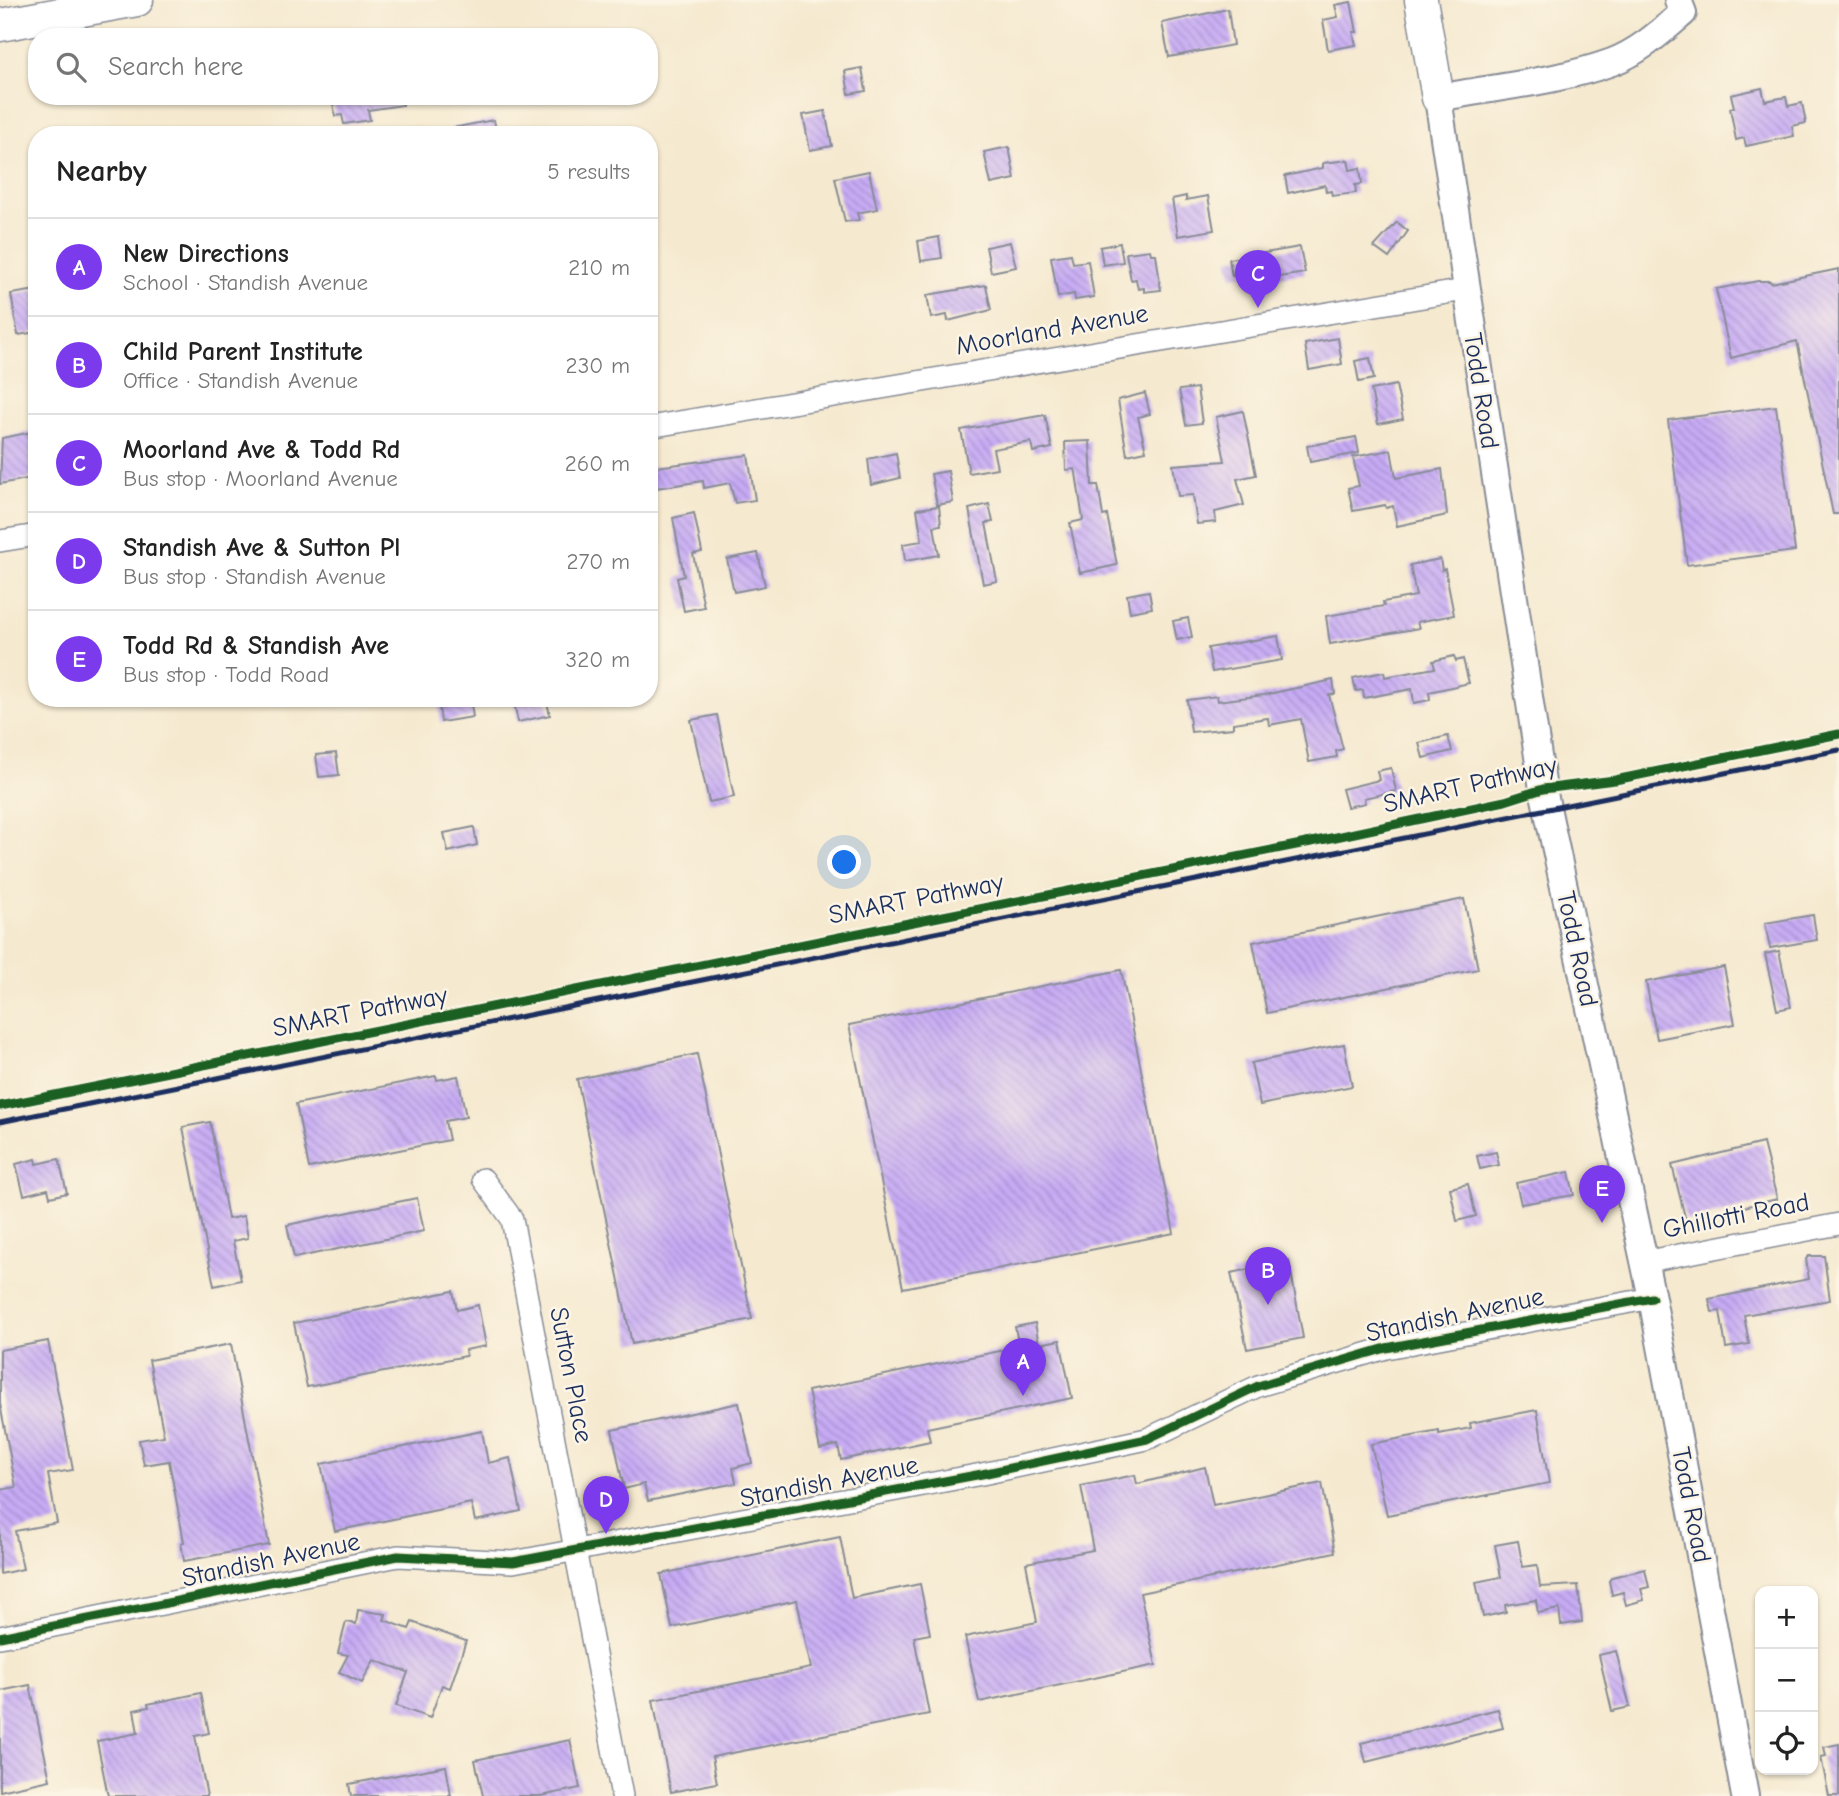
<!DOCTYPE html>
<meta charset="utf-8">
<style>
:root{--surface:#fff;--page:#f6f6f6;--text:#222;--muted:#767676;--line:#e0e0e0;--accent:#7c3aed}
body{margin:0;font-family:"Comic Neue",sans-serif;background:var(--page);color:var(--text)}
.controls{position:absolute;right:21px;bottom:21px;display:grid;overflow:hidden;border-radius:14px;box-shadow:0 2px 5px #0004}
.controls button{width:63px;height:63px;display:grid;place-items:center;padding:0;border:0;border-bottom:2px solid var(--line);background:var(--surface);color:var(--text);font:35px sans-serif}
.you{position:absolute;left:845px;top:863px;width:24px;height:24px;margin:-18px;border:5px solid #fff;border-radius:50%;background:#1a73e8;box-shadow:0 0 0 10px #1a73e833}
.badge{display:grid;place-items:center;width:46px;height:46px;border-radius:50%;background:var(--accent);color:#fff;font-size:23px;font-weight:700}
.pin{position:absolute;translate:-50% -58px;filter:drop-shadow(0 2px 4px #0008)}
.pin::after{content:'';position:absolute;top:37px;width:24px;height:21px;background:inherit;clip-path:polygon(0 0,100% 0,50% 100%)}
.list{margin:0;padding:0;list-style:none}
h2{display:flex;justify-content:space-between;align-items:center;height:91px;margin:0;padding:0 28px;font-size:30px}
h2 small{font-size:23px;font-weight:400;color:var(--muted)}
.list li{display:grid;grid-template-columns:46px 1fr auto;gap:21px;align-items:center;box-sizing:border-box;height:98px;padding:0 28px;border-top:2px solid var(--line)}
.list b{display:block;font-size:26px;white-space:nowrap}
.list p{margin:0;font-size:23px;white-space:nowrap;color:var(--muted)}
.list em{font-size:23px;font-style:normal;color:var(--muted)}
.icon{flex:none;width:38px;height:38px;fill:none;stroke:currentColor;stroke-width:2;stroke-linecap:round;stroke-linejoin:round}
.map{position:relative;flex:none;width:1839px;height:1796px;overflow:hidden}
.search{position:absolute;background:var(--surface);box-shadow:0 2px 5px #0004;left:28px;top:28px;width:630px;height:77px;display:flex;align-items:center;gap:18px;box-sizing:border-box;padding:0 24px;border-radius:28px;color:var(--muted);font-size:26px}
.panel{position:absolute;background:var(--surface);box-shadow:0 2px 5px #0004;left:28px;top:126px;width:630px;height:581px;border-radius:28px}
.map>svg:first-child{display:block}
</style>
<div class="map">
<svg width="1839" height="1796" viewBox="0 0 1839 1796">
<defs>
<pattern id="building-back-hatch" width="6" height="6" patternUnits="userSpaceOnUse" patternTransform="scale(1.75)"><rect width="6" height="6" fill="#c7abf5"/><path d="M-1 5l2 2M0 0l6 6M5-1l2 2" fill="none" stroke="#a18cca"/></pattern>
</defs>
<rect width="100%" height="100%" fill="#fcf5e5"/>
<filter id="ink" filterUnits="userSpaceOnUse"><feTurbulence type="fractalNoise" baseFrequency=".0143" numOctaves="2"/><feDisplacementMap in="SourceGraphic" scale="14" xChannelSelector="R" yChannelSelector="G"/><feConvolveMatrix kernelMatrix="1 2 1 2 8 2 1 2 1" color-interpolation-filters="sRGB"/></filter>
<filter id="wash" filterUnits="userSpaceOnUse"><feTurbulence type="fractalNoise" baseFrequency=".00686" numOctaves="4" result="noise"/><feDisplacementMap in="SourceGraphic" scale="28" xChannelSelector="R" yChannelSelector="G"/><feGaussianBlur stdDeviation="1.57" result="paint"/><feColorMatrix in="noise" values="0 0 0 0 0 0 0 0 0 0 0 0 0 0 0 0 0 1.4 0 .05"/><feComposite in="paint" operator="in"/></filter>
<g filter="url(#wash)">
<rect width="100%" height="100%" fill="#f5e9cf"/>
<g id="blocks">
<g fill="url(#building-back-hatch)">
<polygon points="1351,2 1357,32 1353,32 1356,45 1328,50 1323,20 1338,17 1335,5"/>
<polygon points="1228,9 1233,45 1169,57 1162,23"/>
<polygon points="862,68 866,91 849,94 845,71"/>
<polygon points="1762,88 1765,101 1786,97 1788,106 1802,103 1806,123 1792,126 1794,136 1746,146 1744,138 1736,140 1730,108 1734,107 1731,95"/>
<polygon points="332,96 402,96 403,105 368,110 370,120 344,124 342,115 335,116"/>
<polygon points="825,111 832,146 810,150 803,115"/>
<polygon points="494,120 497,135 453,135 452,128"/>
<polygon points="1009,147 1015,179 991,184 984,152"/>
<polygon points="1348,160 1350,170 1360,168 1362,184 1355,185 1356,193 1332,196 1331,191 1326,192 1325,185 1288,193 1285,176 1323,168 1323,163"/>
<polygon points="869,171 877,209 857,213 859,220 845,222 835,178"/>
<polygon points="1186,196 1186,200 1208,196 1214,230 1178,236 1172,199"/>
<polygon points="1397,222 1408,231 1389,258 1374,247"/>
<polygon points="939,237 942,258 921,261 918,241"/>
<polygon points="1010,242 1016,267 991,272 986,247"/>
<polygon points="1120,243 1123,262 1103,265 1100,247"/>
<polygon points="1300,247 1305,273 1273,278 1272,271 1232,276 1229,259"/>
<polygon points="1150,250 1151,254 1156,254 1161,290 1144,292 1144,288 1138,289 1136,279 1131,280 1126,253"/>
<polygon points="1071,254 1073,263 1088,261 1094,297 1075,300 1074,294 1058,297 1051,257"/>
<polygon points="1839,269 1839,514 1833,514 1797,341 1731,358 1716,289 1758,281 1770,281 1771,283"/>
<polygon points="986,285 991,310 948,321 947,315 931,318 927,295"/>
<polygon points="37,290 37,332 18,335 11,294"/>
<polygon points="1338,338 1342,364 1309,370 1305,344"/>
<polygon points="1370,358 1374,379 1359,382 1355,361"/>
<polygon points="1396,385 1403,419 1378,424 1371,390"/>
<polygon points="1197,388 1202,423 1186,425 1179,390"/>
<polygon points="1145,393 1150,414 1138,417 1146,451 1127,455 1118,400"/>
<polygon points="1776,406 1795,551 1687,565 1668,420"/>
<polygon points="1243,411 1256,475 1237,479 1244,505 1215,512 1216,522 1197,524 1193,495 1178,496 1173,465 1225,461 1216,417"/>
<polygon points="1045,415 1052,448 1033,452 1031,442 993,449 997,468 969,473 961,430"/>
<polygon points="37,431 37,477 0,484 2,438"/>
<polygon points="1356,437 1359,453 1310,462 1307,446"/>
<polygon points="1090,441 1092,485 1098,485 1103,516 1107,515 1117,565 1080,573 1070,523 1083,520 1076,473 1075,469 1066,470 1065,442"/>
<polygon points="1391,450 1396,478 1442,469 1447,515 1397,526 1393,506 1386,508 1385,505 1353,511 1348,488 1359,486 1353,457"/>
<polygon points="896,453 900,478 871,485 868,459"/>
<polygon points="748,455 755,500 735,503 730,483 704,488 703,481 649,489 649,468"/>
<polygon points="948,471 953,502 937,505 931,474"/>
<polygon points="989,504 993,522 986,523 997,581 983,584 969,509"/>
<polygon points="939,506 941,525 934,526 939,555 905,561 903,544 922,541 917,509"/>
<polygon points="694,513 702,552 693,554 704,607 684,611 677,578 684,576 673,518"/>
<polygon points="758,553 765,586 734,592 727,559"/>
<polygon points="1440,559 1442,570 1445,569 1454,615 1417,622 1419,628 1330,644 1326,616 1384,606 1383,602 1416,596 1410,565"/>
<polygon points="1149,591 1152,608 1130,612 1127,595"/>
<polygon points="1188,618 1192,637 1177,640 1173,621"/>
<polygon points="1278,636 1282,660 1212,672 1208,648"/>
<polygon points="1454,656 1456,661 1463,659 1469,683 1429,692 1430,700 1414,703 1412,689 1364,698 1363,690 1356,691 1353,678 1384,672 1385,677 1435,668 1433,661"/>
<polygon points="1333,680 1335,694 1329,695 1343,749 1336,751 1337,757 1309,762 1301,719 1269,725 1268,718 1233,723 1233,728 1191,732 1187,700 1217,696 1218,701 1264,695"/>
<polygon points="438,698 470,698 473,717 441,722"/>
<polygon points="513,698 546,698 550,715 518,722"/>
<polygon points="717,715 734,797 709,802 691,720"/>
<polygon points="1448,736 1452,751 1423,758 1419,743"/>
<polygon points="336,753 339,775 319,777 316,755"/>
<polygon points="1391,768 1396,791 1364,798 1365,803 1347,807 1342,789 1379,780 1377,771"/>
<polygon points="474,827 477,845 448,852 444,833"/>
<polygon points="1464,899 1478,969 1267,1013 1253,942"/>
<polygon points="1813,915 1817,940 1770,948 1765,923"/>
<polygon points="1779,951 1791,1007 1777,1010 1765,954"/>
<polygon points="1724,967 1735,1024 1657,1039 1646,982"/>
<polygon points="1121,970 1174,1233 903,1288 849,1025"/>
<polygon points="1344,1044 1352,1086 1260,1105 1251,1063"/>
<polygon points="697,1054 752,1319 632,1344 577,1079"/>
<polygon points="436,1076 437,1080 458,1076 466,1117 445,1121 449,1140 309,1168 296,1104"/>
<polygon points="210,1122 228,1219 244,1216 248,1238 233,1241 241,1280 214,1286 183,1127"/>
<polygon points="1763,1143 1777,1199 1686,1221 1672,1165"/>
<polygon points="1496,1152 1499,1165 1480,1169 1477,1156"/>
<polygon points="36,1159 37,1164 59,1159 67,1193 50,1197 48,1189 24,1195 16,1164"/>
<polygon points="1569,1172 1574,1195 1521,1204 1516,1183"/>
<polygon points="1468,1184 1476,1216 1457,1221 1450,1188"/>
<polygon points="417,1198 424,1231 294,1258 287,1225"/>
<polygon points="1809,1256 1824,1256 1830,1300 1744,1315 1749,1344 1726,1348 1720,1311 1712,1312 1709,1299 1809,1279 1806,1259"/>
<polygon points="1289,1261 1303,1338 1247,1349 1231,1273"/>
<polygon points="453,1291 457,1310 478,1305 486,1346 465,1350 466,1356 307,1387 294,1323"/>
<polygon points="1035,1323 1039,1344 1060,1340 1072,1398 927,1428 930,1441 841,1460 838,1445 820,1449 808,1391 1019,1347 1015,1327"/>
<polygon points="48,1341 73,1470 48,1474 57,1523 15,1531 23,1569 0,1574 0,1490 16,1487 0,1404 0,1350"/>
<polygon points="231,1344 269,1545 184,1561 181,1543 184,1542 169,1461 144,1465 139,1440 164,1436 149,1360"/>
<polygon points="739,1403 752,1463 733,1468 736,1483 648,1501 644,1484 624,1489 612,1430"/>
<polygon points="1537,1410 1549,1483 1387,1515 1371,1444 1439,1431 1439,1434 1471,1428 1470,1423"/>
<polygon points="482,1431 488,1463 510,1458 521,1511 475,1521 471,1503 335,1531 321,1464"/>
<polygon points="1205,1467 1213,1505 1322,1483 1335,1552 1140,1593 1156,1665 979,1702 965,1637 1037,1622 1026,1563 1093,1550 1081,1486 1135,1475 1137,1484"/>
<polygon points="840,1537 852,1598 920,1584 930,1634 914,1637 929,1714 712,1757 717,1783 671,1792 653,1700 811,1668 797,1600 672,1628 661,1574"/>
<polygon points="1518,1541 1523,1567 1537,1565 1540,1587 1578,1585 1582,1622 1561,1625 1559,1609 1538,1613 1536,1600 1505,1605 1506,1612 1483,1617 1476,1582 1501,1577 1495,1545"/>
<polygon points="1645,1569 1649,1587 1641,1589 1644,1600 1626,1605 1623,1592 1612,1595 1609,1581 1612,1577"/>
<polygon points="358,1610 386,1614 384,1620 409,1629 412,1622 466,1641 450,1688 442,1685 430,1718 396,1706 408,1672 374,1660 362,1683 339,1672 348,1655 338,1653 346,1622 356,1624"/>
<polygon points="1616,1651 1630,1707 1612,1711 1599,1655"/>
<polygon points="30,1685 50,1780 0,1791 0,1691"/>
<polygon points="201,1693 209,1733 195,1736 207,1796 108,1796 97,1741 138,1733 134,1710 149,1707 148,1704"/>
<polygon points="1498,1709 1503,1728 1366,1762 1361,1743"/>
<polygon points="570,1740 580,1788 541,1796 483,1796 475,1760"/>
<polygon points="1839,1744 1839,1796 1829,1796 1821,1757 1826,1756 1824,1747"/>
<polygon points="446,1766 451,1796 351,1796 349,1784"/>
</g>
</g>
</g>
<g filter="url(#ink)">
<use href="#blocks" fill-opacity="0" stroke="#888c96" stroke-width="2"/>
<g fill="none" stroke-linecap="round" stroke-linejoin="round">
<g stroke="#888c96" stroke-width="24">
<g id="minor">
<polyline points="649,427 1465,290"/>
<polyline points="0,541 37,535"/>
<polyline points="483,1179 512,1219 622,1796"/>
<polyline points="1643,1262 1839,1224"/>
<polyline points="0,1637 398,1556 513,1562 982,1474 1147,1439 1258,1386 1386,1348 1652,1298"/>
</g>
</g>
<g stroke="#888c96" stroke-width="30">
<path id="major" d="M1678,0l5,13c-21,18 -44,39 -71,49 -55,20 -117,25 -174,36l105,691 109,509 93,498"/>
</g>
<g stroke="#888c96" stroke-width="35">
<g id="highway">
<polyline points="1421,0 1438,98"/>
<polyline points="0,25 137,0"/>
</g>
</g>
<use href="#minor" stroke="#fff" stroke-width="21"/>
<use href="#major" stroke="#fff" stroke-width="26"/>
<use href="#highway" stroke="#fff" stroke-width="32"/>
<polyline stroke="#1b2f5e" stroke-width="5" points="0,1122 1839,750"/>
<g stroke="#fcf5e5" stroke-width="13">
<g id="cycleway">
<polyline points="0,1106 1331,838 1505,801 1543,789 1615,780 1839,734"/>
<polyline points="0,1637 398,1556 513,1562 982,1474 1147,1439 1258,1386 1386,1348 1652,1298"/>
</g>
</g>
<use href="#cycleway" stroke="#1b5e20" stroke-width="9"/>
</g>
</g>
<g text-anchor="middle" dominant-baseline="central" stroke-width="5" stroke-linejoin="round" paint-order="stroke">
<g font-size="26" fill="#1b2f5e" stroke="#fcf5e5">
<text transform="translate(1052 330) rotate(-10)">Moorland Avenue</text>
<text transform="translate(1481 391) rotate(81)">Todd Road</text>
<text transform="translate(1470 785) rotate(-13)">SMART Pathway</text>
<text transform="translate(916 899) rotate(-11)">SMART Pathway</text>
<text transform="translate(1577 949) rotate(78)">Todd Road</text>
<text transform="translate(360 1012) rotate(-11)">SMART Pathway</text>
<text transform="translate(1736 1216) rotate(-11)">Ghillotti Road</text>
<text transform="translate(1455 1315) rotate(-12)">Standish Avenue</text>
<text transform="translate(571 1375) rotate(79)">Sutton Place</text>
<text transform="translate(829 1482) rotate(-11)">Standish Avenue</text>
<text transform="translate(1691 1505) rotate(79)">Todd Road</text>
<text transform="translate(271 1560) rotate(-12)">Standish Avenue</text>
</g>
</g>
</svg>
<div class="controls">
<button>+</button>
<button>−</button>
<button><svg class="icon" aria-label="locate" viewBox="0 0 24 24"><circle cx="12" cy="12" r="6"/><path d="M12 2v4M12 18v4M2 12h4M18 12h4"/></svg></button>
</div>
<div class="you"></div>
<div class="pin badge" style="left:1023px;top:1396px">A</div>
<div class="pin badge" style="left:1268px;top:1305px">B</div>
<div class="pin badge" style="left:1258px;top:308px">C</div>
<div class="pin badge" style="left:606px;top:1534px">D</div>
<div class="pin badge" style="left:1602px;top:1223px">E</div>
<div class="search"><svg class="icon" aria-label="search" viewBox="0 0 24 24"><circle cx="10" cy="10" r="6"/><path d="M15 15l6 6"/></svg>Search here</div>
<section class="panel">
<h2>Nearby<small>5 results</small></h2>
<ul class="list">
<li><span class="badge">A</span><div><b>New Directions</b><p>School · Standish Avenue</p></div><em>210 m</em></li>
<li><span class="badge">B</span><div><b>Child Parent Institute</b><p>Office · Standish Avenue</p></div><em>230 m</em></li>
<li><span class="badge">C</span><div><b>Moorland Ave &amp; Todd Rd</b><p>Bus stop · Moorland Avenue</p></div><em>260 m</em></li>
<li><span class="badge">D</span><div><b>Standish Ave &amp; Sutton Pl</b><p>Bus stop · Standish Avenue</p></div><em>270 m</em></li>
<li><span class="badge">E</span><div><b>Todd Rd &amp; Standish Ave</b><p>Bus stop · Todd Road</p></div><em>320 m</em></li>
</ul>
</section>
</div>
